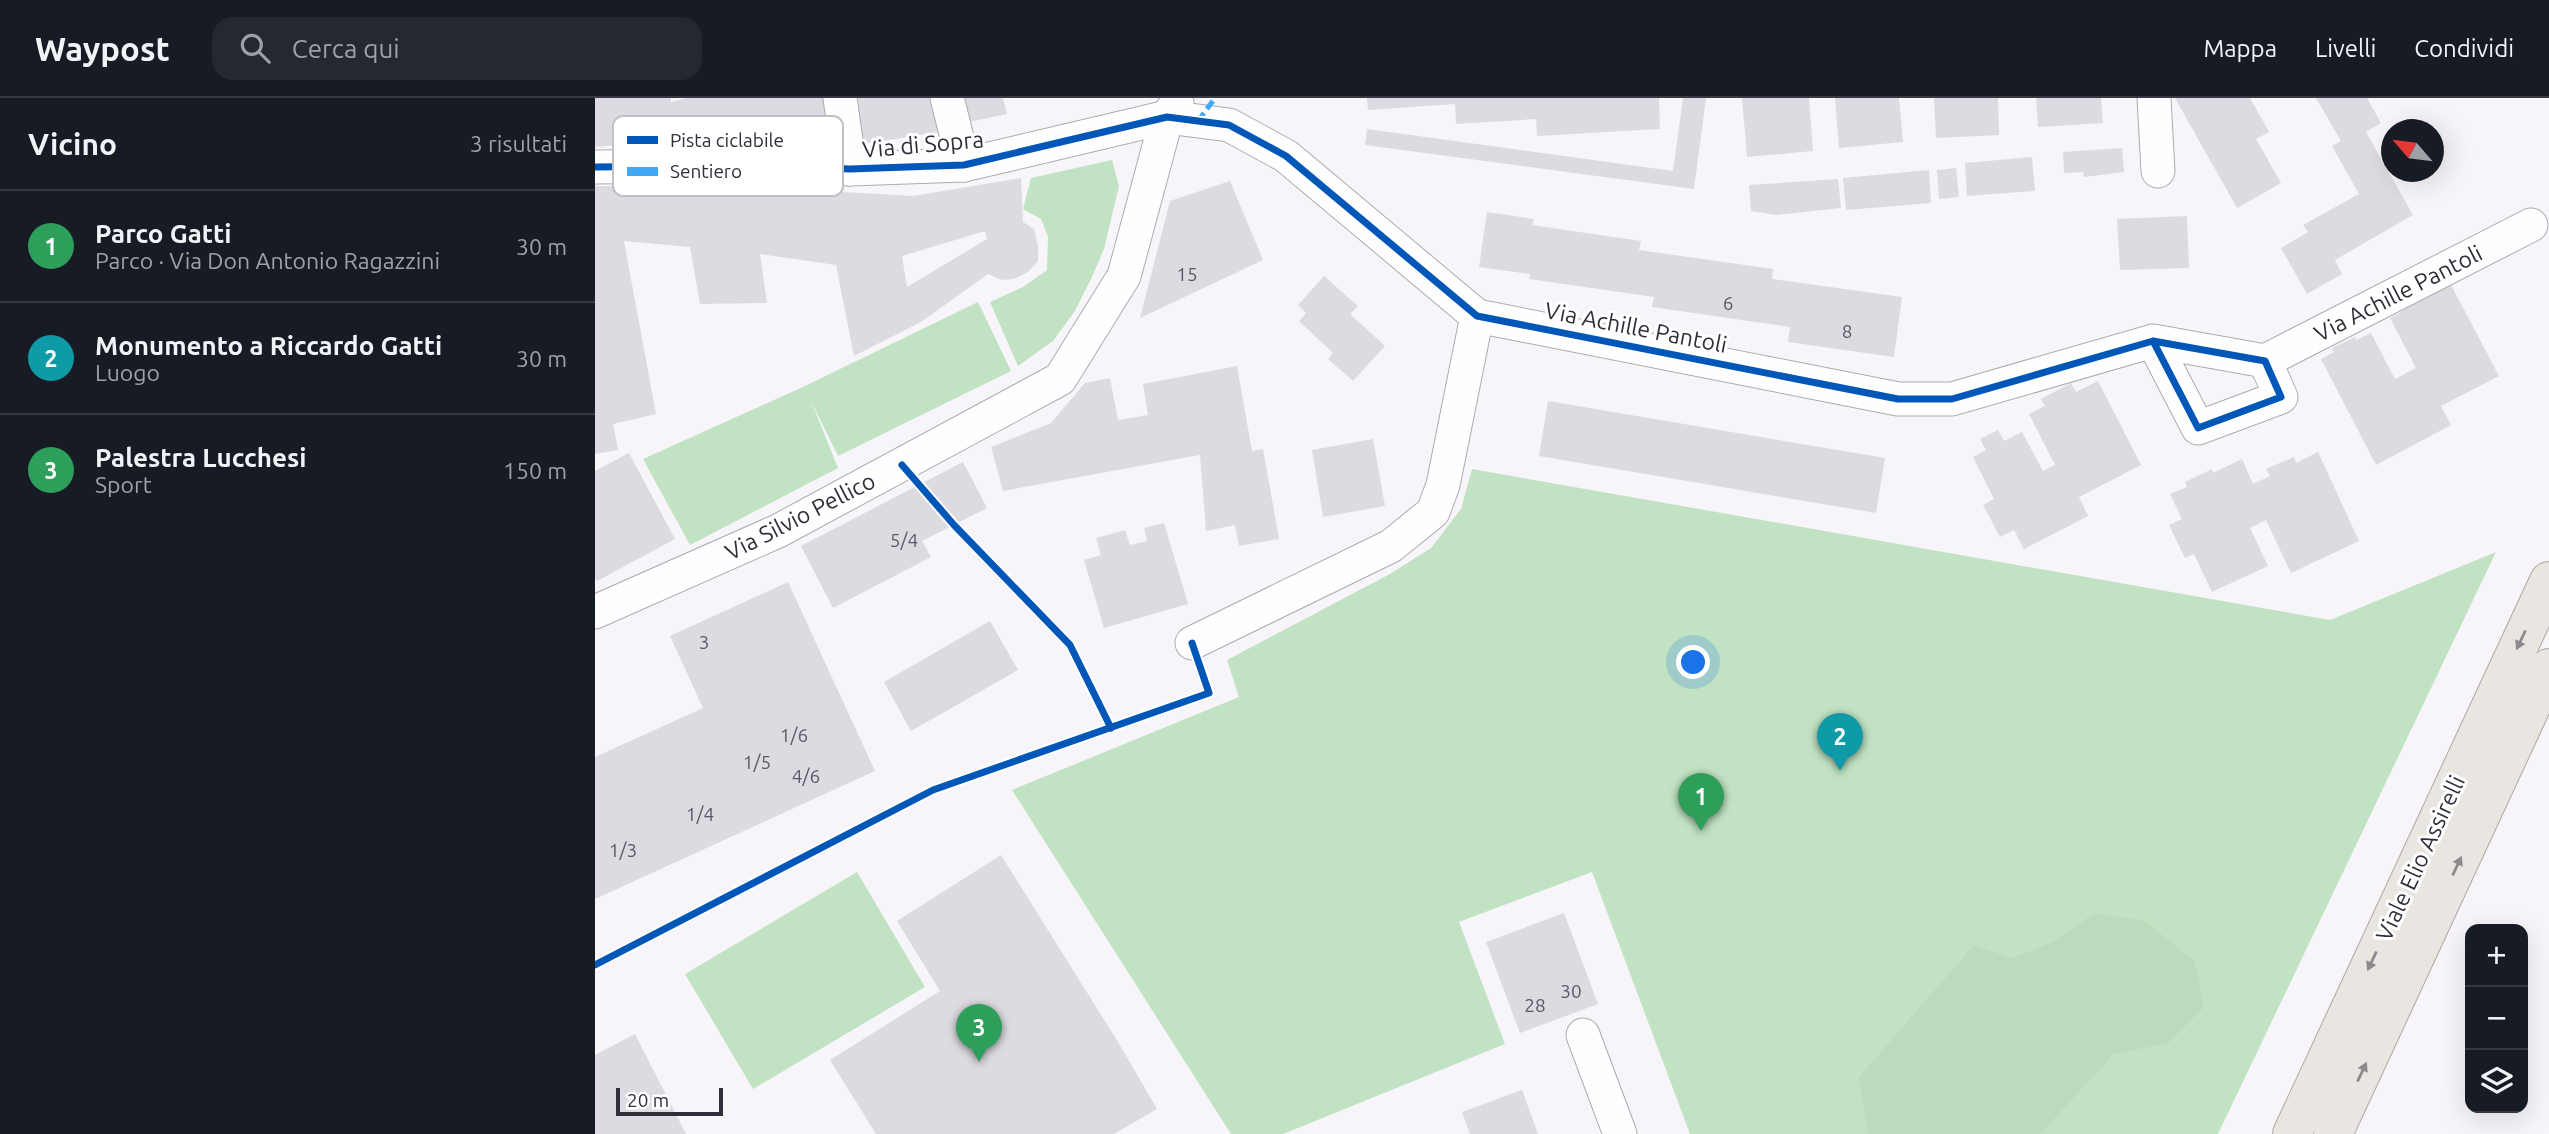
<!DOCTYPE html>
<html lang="it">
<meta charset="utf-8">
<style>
:root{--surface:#171b24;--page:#242831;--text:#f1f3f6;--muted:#9ea1a6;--line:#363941;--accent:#76747d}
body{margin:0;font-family:Ubuntu,sans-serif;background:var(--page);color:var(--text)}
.controls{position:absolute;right:21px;bottom:21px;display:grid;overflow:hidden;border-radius:14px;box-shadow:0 7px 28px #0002}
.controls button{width:63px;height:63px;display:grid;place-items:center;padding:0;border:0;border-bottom:2px solid var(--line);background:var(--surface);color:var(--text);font:35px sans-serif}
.compass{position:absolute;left:1786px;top:21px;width:63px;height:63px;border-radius:50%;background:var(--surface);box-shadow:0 7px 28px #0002;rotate:298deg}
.scale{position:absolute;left:21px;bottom:18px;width:107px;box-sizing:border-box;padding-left:7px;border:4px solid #312e3a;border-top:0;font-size:19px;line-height:24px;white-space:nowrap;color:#312e3a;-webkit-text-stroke:5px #fff;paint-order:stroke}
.you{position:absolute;left:1099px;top:565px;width:24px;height:24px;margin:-18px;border:5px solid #fff;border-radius:50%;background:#1a73e8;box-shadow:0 0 0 10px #1a73e833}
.badge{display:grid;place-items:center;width:46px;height:46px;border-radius:50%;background:var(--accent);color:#fff;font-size:23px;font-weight:700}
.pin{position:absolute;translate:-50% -58px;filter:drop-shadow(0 2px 4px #0008)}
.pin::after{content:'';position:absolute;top:37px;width:24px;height:21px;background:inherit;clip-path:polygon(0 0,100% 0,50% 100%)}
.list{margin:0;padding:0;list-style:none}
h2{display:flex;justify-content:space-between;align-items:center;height:91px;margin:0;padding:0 28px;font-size:30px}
h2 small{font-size:23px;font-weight:400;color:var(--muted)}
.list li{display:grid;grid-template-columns:46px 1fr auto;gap:21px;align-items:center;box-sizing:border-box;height:112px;padding:0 28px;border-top:2px solid var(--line)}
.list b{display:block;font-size:26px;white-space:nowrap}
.list p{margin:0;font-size:23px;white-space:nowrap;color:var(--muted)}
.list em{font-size:23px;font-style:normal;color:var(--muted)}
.icon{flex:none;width:38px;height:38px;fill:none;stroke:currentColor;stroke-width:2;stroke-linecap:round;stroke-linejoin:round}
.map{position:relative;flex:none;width:1954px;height:1036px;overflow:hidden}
header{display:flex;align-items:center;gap:42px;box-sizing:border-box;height:98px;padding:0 35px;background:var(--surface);border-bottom:2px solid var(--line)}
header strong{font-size:33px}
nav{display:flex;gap:38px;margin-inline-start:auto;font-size:24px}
.search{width:490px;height:63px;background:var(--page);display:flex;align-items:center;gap:18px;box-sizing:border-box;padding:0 24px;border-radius:21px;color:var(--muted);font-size:26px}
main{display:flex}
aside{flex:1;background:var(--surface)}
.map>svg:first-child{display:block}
</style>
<header>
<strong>Waypost</strong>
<div class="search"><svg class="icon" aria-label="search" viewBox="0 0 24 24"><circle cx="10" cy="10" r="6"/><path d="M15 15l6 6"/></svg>Cerca qui</div>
<nav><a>Mappa</a><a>Livelli</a><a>Condividi</a></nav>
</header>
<main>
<aside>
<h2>Vicino<small>3 risultati</small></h2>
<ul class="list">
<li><span class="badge" style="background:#2e9e5b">1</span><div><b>Parco Gatti</b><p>Parco · Via Don Antonio Ragazzini</p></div><em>30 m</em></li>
<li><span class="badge" style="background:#0f9aa8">2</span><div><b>Monumento a Riccardo Gatti</b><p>Luogo</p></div><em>30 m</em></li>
<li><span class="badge" style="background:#2e9e5b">3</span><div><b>Palestra Lucchesi</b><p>Sport</p></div><em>150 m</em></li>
</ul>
</aside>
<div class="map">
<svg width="1954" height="1036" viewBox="0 0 1954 1036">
<rect width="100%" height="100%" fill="#f7f5f9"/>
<g fill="#c1e3c3">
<polygon points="517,62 524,88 509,151 497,179 480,213 458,243 423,268 395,204 428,189 452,172 453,139 446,121 428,111 436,80"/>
<polygon points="383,204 416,273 243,358 216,303 243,370 95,447 48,361 210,288"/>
<polygon points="877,371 1735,522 1901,454 1623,1036 1095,1036 997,774 864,824 910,946 688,1036 636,1036 417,692 644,599 632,562 795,476 836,450 866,411"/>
<polygon points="262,774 330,889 158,991 90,876"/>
</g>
<polygon fill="#badcbc" points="1499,815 1550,823 1600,864 1609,909 1573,945 1519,956 1445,1036 1273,1036 1264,979 1379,847 1416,860 1459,844"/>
<g fill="#dddae1" fill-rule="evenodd">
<polygon points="0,0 76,0 76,4 92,0 236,0 240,49 219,53 47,45 0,49"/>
<polygon points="255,0 338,0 344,34 263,47"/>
<polygon points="364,0 408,0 412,16 369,25"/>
<polygon points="772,0 1064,0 1065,31 942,38 941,21 861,26 860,6 773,12"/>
<polygon points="1088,0 1111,0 1099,91 770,47 772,31 1078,73"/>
<polygon points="1147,0 1214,0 1218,53 1152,59"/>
<polygon points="1240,0 1304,0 1308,44 1244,50"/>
<polygon points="1339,0 1403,0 1404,37 1341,40"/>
<polygon points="1441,0 1506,0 1508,25 1443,29"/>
<polygon points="1580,0 1655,0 1674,34 1661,41 1686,85 1642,110"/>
<polygon points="1721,0 1772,0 1786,25 1771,34 1818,117 1740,162 1747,176 1712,196 1686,150 1713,134 1708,127 1764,96 1737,48 1746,43"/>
<polygon points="1527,50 1529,74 1489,79 1488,74 1469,75 1468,54"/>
<polygon points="1437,59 1440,93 1372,98 1370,65"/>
<polygon points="1361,70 1364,99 1344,101 1342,72"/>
<polygon points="1334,72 1336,105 1251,112 1248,80"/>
<path d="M426,80l2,44 11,7 4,17v15l-10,11 -14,7 -13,1 -13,-6 -67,48 -67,34 -18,-91 -76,-11 7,49 -67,1 -10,-57 -66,-6 32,173 -43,10 5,26 -23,4v-268l176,2 142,8zM390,133l2,8 -80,48 -5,-31z"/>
<polygon points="1243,81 1246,110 1181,117 1156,113 1154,87"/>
<polygon points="635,83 668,162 545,220 575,103"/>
<polygon points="892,114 939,121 937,127 1046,143 1044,152 1178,171 1177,181 1307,199 1299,259 1193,244 1195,229 1057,209 1059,199 934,181 935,176 884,169"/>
<polygon points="1592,118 1594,170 1525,172 1522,121"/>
<polygon points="729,178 763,208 755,216 790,248 758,283 733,261 738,255 704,223 711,215 703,207"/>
<polygon points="1856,187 1904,278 1846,308 1856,327 1781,367 1726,261 1739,254 1737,250 1760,239 1761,242 1776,235 1800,281 1821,270 1795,220 1808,213 1803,203 1832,189 1836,197"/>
<polygon points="642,268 657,353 668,351 684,441 644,448 640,427 611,433 605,357 408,393 396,349 456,325 490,285 515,280 523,322 553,317 548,286"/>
<polygon points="1503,283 1546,367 1484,399 1493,418 1429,451 1419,432 1405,439 1388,407 1399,401 1378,359 1391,352 1385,341 1403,332 1409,343 1427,334 1448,373 1460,367 1434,316 1450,308 1446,301 1476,285 1481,294"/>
<polygon points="953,303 1290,360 1281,415 944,358"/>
<polygon points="778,341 790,408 728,419 717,352"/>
<polygon points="1723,354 1764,443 1696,475 1671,422 1655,430 1673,468 1617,494 1599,456 1590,460 1574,427 1587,421 1575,396 1592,389 1590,384 1617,371 1618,375 1647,361 1658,386 1675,378 1671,371 1699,359 1701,365"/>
<polygon points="34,355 80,441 2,483 0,480 0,373"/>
<polygon points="368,364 392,410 327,443 336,459 238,510 206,448"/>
<polygon points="569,425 593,506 509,530 489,462 506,457 501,440 530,432 535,447 552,443 549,430"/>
<polygon points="193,484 280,673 0,801 0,659 108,610 75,538"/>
<polygon points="395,523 423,572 316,633 289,584"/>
<polygon points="406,757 523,944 562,1011 519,1036 281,1036 235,962 345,893 302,823"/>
<polygon points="969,815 1003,906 925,935 891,844"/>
<polygon points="40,936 91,1036 0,1036 0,957"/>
<polygon points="927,992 943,1036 875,1036 867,1014"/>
</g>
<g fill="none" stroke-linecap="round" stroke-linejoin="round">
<g stroke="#adaab1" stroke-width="35">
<g id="street">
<polyline points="245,0 255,71"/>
<polyline points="352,0 369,67"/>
<polyline points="1559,0 1563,73"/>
<polyline points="0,69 168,67 255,71 369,67 572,19 634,27 691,58 882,218 1303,301 1357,301 1558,243 1670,263 1686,299 1603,330 1558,243"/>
<polyline points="1670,263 1936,127"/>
<polyline points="0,514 183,433 465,281 529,178 572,19 582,5"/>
<polyline points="597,545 796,448 838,414 848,387 882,218"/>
<polyline points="988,937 1025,1036"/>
</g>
</g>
<g stroke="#b1a7a0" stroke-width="40">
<g id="primary">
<polyline points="1697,1036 1954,483"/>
<polyline points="1738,1036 1954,570"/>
</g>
</g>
<use href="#street" stroke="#fefefe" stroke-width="33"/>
<use href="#primary" stroke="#e9e5e0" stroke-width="38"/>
<polyline stroke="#3fa9f5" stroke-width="5" stroke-dasharray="10 5" stroke-linecap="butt" points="603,23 620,0"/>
<g stroke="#fff" stroke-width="11">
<g id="cycleway">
<polyline points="0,69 168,67 255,71 369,67 572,19 634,27 691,58 882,218 1303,301 1357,301 1558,243 1670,263 1686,299 1603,330 1558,243"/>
<polyline points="307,367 359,427 475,547 516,630"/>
<polyline points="0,867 338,692 614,595 597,545"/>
</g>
</g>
<use href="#cycleway" stroke="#0057b8" stroke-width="7"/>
</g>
<defs><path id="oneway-solid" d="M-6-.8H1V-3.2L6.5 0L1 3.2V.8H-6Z" transform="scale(1.75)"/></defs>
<g fill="#8d8a8d">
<use href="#oneway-solid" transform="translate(1926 542) rotate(115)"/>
<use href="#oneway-solid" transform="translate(1862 768) rotate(-65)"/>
<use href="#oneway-solid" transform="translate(1777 863) rotate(115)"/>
<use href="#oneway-solid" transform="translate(1767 974) rotate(-65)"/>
</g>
<g text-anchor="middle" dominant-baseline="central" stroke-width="6" stroke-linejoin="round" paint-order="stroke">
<g font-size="19" fill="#5c5964">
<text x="592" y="176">15</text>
<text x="1133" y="205">6</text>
<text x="1252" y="233">8</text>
<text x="309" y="442">5/4</text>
<text x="109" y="544">3</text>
<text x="199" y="637">1/6</text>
<text x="162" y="664">1/5</text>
<text x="211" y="678">4/6</text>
<text x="105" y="716">1/4</text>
<text x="28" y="752">1/3</text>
<text x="976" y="893">30</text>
<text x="940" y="907">28</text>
</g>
<g font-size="23" fill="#312e3a" stroke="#fff">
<text transform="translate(328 46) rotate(-5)">Via di Sopra</text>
<text transform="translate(1803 195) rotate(-27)">Via Achille Pantoli</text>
<text transform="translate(1041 229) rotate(11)">Via Achille Pantoli</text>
<text transform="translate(205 418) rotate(-27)">Via Silvio Pellico</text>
<text transform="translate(1825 760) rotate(-65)">Viale Elio Assirelli</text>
</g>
</g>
<rect x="18" y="18" width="230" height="80" rx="10" fill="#fff" stroke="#c1c0c4" stroke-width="2"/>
<rect x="32" y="38" width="31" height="8" fill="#0057b8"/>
<rect x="32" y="69" width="31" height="9" fill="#3fa9f5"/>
<g font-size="19" fill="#312e3a">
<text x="75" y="49">Pista ciclabile</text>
<text x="75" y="80">Sentiero</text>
</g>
</svg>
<div class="controls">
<button>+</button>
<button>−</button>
<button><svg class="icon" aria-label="layers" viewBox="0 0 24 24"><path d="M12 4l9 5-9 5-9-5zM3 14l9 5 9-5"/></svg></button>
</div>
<svg class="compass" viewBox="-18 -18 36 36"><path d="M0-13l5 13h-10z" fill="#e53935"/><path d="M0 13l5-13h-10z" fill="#9ea1a6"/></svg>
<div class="scale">20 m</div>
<div class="you"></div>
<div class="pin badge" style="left:1106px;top:733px;background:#2e9e5b">1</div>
<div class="pin badge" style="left:1245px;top:673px;background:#0f9aa8">2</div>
<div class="pin badge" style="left:384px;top:964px;background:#2e9e5b">3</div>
</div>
</main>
